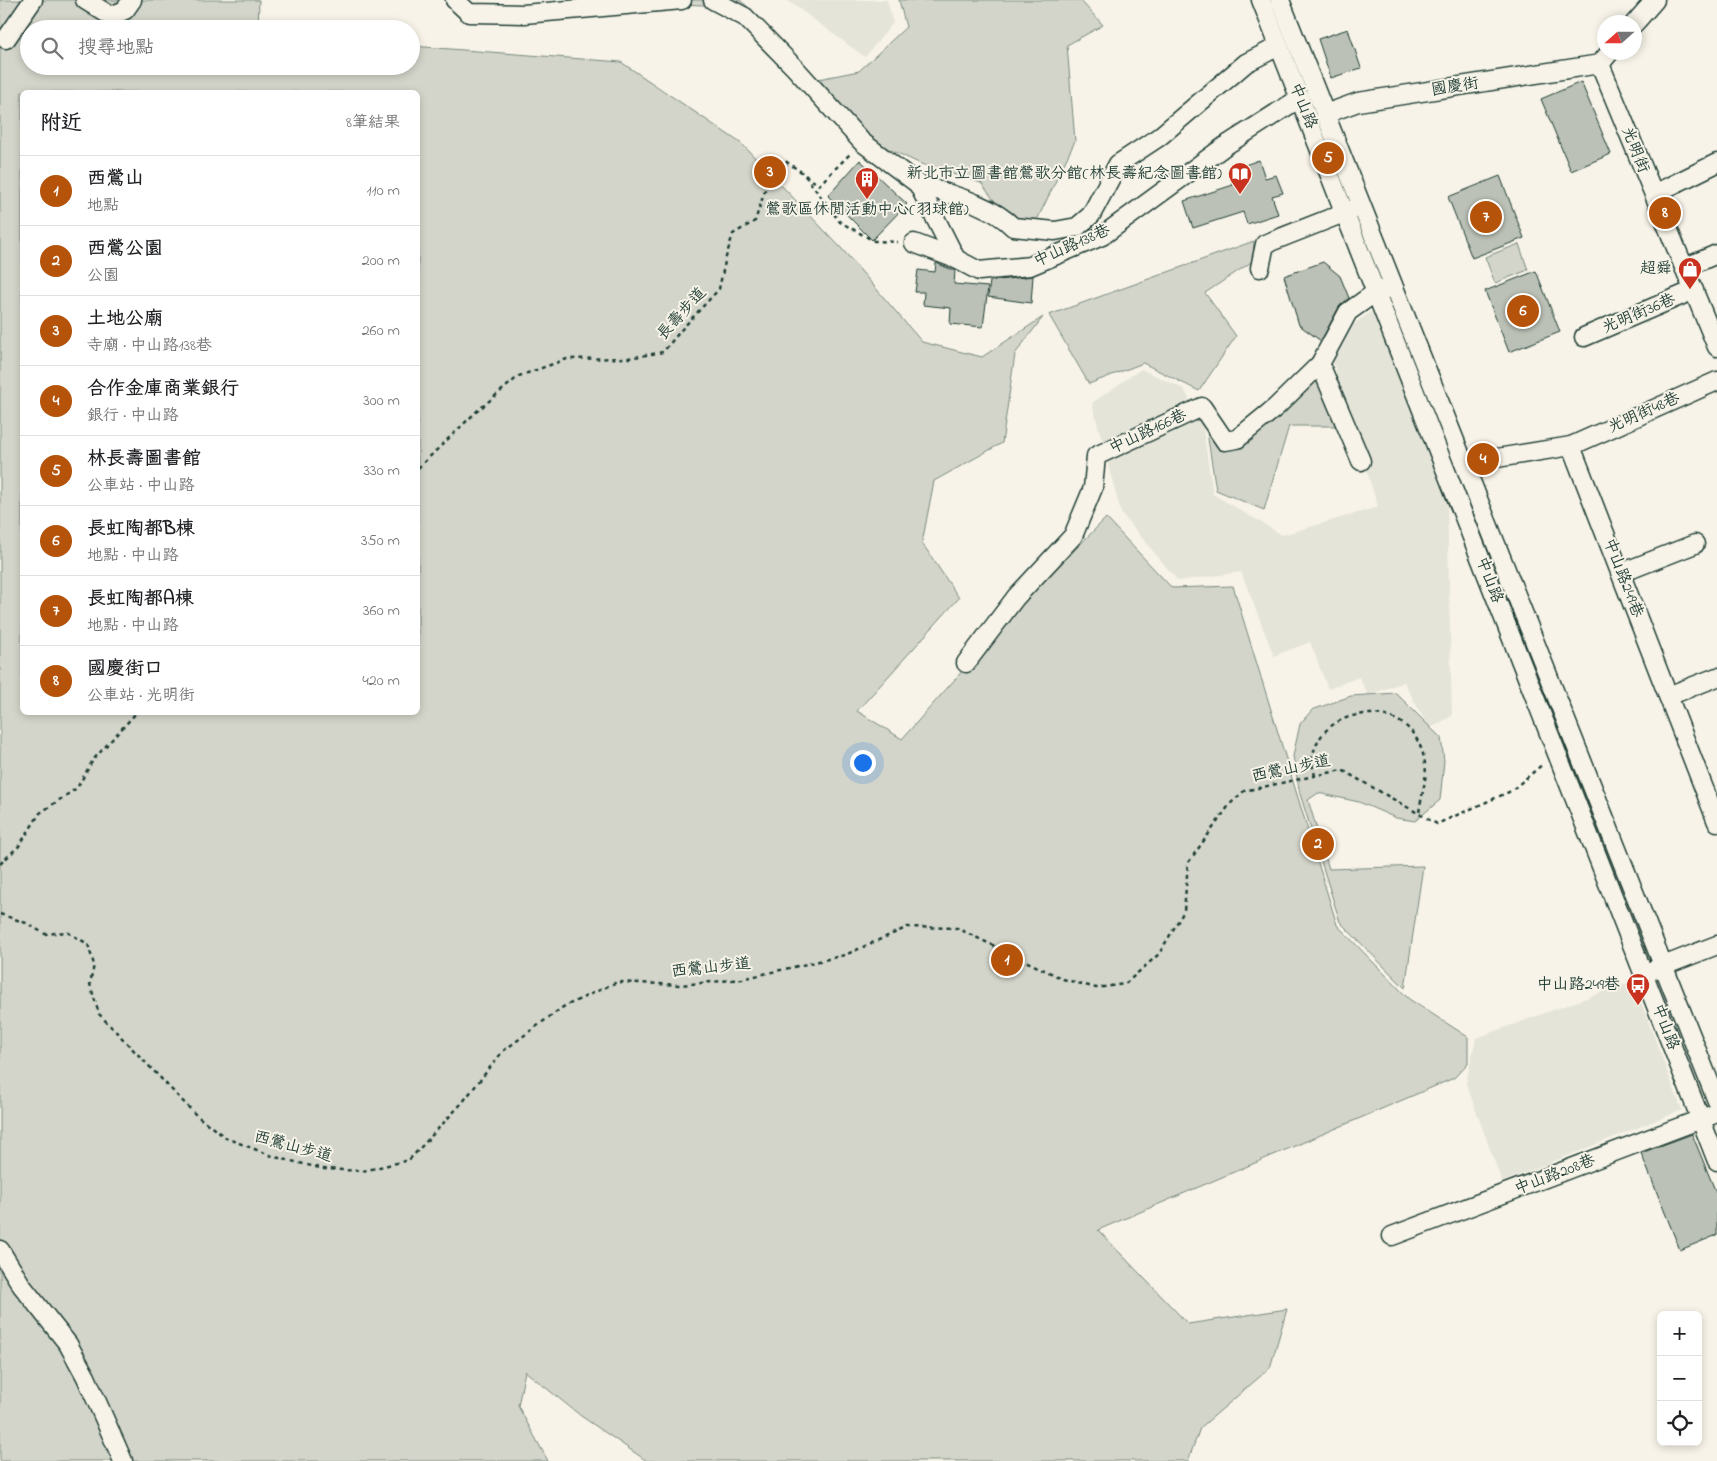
<!DOCTYPE html>
<html lang="zh-TW">
<meta charset="utf-8">
<style>
:root{--surface:#fff;--page:#f2f2f2;--text:#202124;--muted:#757577;--line:#e0e0e0;--accent:#b45309}
body{margin:0;font-family:"Indie Flower","LXGW WenKai TC",sans-serif;background:var(--page);color:var(--text)}
.controls{position:absolute;right:15px;bottom:15px;display:grid;overflow:hidden;border-radius:8px;box-shadow:0 2px 8px #0003}
.controls button{width:45px;height:45px;display:grid;place-items:center;padding:0;border:0;border-bottom:1px solid var(--line);background:var(--surface);color:var(--text);font:25px sans-serif}
.compass{position:absolute;left:1597px;top:15px;width:45px;height:45px;border-radius:50%;background:var(--surface);box-shadow:0 2px 8px #0003;rotate:249deg}
.you{position:absolute;left:862px;top:762px;width:18px;height:18px;margin:-12px;border:4px solid #fff;border-radius:50%;background:#1a73e8;box-shadow:0 0 0 8px #1a73e833}
.badge{display:grid;place-items:center;width:32px;height:32px;border-radius:50%;background:var(--accent);color:#fff;font-size:16px;font-weight:700}
.pin{position:absolute;translate:-50% -50%;border:2px solid #fff;box-shadow:0 1px 5px #0006}
.list{margin:0;padding:0;list-style:none}
h2{display:flex;justify-content:space-between;align-items:center;height:65px;margin:0;padding:0 20px;font-size:21px}
h2 small{font-size:16px;font-weight:400;color:var(--muted)}
.list li{display:grid;grid-template-columns:32px 1fr auto;gap:15px;align-items:center;box-sizing:border-box;height:70px;padding:0 20px;border-top:1px solid var(--line)}
.list b{display:block;font-size:19px;white-space:nowrap}
.list p{margin:0;font-size:16px;white-space:nowrap;color:var(--muted)}
.list em{font-size:16px;font-style:normal;color:var(--muted)}
.icon{flex:none;width:28px;height:28px;fill:none;stroke:currentColor;stroke-width:2;stroke-linecap:round;stroke-linejoin:round}
.map{position:relative;flex:none;width:1717px;height:1461px;overflow:hidden}
.search{position:absolute;background:var(--surface);box-shadow:0 2px 8px #0003;left:20px;top:20px;width:400px;height:55px;display:flex;align-items:center;gap:12px;box-sizing:border-box;padding:0 18px;border-radius:28px;color:var(--muted);font-size:19px}
.panel{position:absolute;background:var(--surface);box-shadow:0 2px 8px #0003;left:20px;top:90px;width:400px;height:625px;border-radius:8px}
.map>svg:first-child{display:block}
</style>
<div class="map">
<svg width="1717" height="1461" viewBox="0 0 1717 1461">
<rect width="100%" height="100%" fill="#f7f3e8"/>
<filter id="ink" filterUnits="userSpaceOnUse"><feTurbulence type="fractalNoise" baseFrequency=".02" numOctaves="2"/><feDisplacementMap in="SourceGraphic" scale="10" xChannelSelector="R" yChannelSelector="G"/><feConvolveMatrix kernelMatrix="1 2 1 2 8 2 1 2 1" color-interpolation-filters="sRGB"/></filter>
<g filter="url(#ink)">
<g fill="#e5e4d9">
<polygon points="787,0 887,0 893,23 865,57"/>
<polygon points="1372,311 1447,497 1452,716 1429,729 1404,682 1368,695 1359,677 1328,689 1310,642 1274,656 1241,572 1178,581 1121,513 1092,403 1141,369 1184,389 1202,423 1213,494 1282,535 1378,507 1333,362 1350,327"/>
<polygon points="1633,981 1682,1110 1502,1182 1466,1083 1476,1038"/>
</g>
<g fill="#d3d5ca" stroke="#79897f" fill-rule="evenodd">
<path d="M0,0h259l-1,29h-229v37h382v-20l210,16 121,82 100,105 80,93 60,15 61,-40 -28,37 -13,89 -68,38 -12,62 37,55 -102,113 45,28 118,-133 86,-88 66,70 61,-2 104,339 72,74 59,38v26l-14,15 -356,152 90,94 99,-15 -17,59 -70,60 -12,33h-541l-66,-45 -56,-45 -7,35 30,55h-548zM22,92h396v620h-396z"/>
<polygon points="631,0 740,0 748,7 633,2"/>
<polygon points="899,0 1080,0 1103,25 1067,45 1075,141 1037,220 1009,220 981,183 921,164 859,135 808,81 859,71 906,27"/>
<polygon points="1254,241 1253,261 1205,293 1236,336 1199,391 1143,363 1089,384 1049,315"/>
<polygon points="1519,244 1528,270 1495,283 1485,257"/>
<polygon points="1318,373 1335,426 1289,426 1264,510 1216,490 1206,426 1220,448 1242,447"/>
<polygon points="1396,693 1441,738 1444,761 1440,800 1415,821 1396,818 1359,802 1318,793 1308,800 1329,869 1423,866 1405,988 1340,922 1300,794 1293,756 1300,724 1312,710 1351,696"/>
</g>
<g fill="#bbc1b6" stroke="#1f3d34">
<polygon points="1348,29 1361,68 1331,78 1318,39"/>
<polygon points="1581,82 1611,154 1571,171 1541,99"/>
<polygon points="860,160 907,204 872,240 828,196"/>
<polygon points="1259,160 1265,178 1276,175 1283,193 1272,196 1278,214 1247,224 1243,212 1193,228 1184,201 1233,185 1228,171"/>
<polygon points="1500,176 1524,238 1472,258 1448,197"/>
<polygon points="1323,262 1340,276 1349,298 1339,307 1321,341 1299,325 1284,276"/>
<polygon points="936,263 955,271 954,284 988,287 983,327 950,324 951,308 923,305 924,292 915,292 918,270 935,272"/>
<polygon points="1536,271 1560,332 1509,352 1485,291"/>
<polygon points="1033,276 1031,303 988,297 990,281"/>
<polygon points="1692,1134 1717,1195 1717,1235 1680,1250 1641,1153"/>
</g>
<g fill="none" stroke-linecap="round" stroke-linejoin="round">
<g stroke="#1f3d34" stroke-width="21">
<g id="minor">
<polyline points="85,0 111,16 125,10 132,0"/>
<polyline points="455,0 469,13 524,14 682,0"/>
<polyline points="713,0 745,17 795,68 862,142 918,184 956,259"/>
<polyline points="1261,0 1717,1161"/>
<polyline points="1280,0 1717,1101"/>
<polyline points="1634,24 1655,0"/>
<polyline points="6,39 33,0"/>
<polyline points="1600,64 1717,347"/>
<polyline points="1325,114 1358,102 1600,64 1610,52"/>
<path d="M918,184c30,10 73,20 95,43l42,4 22,-4 14,-12 27,-51 41,-27 87,-74 33,-17"/>
<polyline points="1654,194 1717,163"/>
<polyline points="914,243 956,259 979,271 1030,266 1102,236 1225,146 1300,98"/>
<polyline points="1260,268 1265,244 1354,209"/>
<polyline points="1684,268 1717,254"/>
<polyline points="1584,337 1694,290"/>
<polyline points="1320,364 1361,461"/>
<polyline points="1571,446 1717,822"/>
<polyline points="1497,458 1571,446 1717,381"/>
<polyline points="1621,573 1695,544"/>
<polyline points="966,663 1016,597 1073,536 1093,488 1096,456 1202,407 1225,441 1237,439 1275,408 1320,364 1348,312 1376,292 1386,289"/>
<polyline points="1668,696 1717,677"/>
<polyline points="1653,970 1717,945"/>
<polyline points="1392,1236 1717,1113"/>
<polyline points="0,1250 22,1286 68,1344 86,1377 123,1461"/>
</g>
</g>
<g stroke="#1f3d34" stroke-width="2.5" stroke-dasharray="4 4" stroke-linecap="butt">
<polyline points="805,175 819,185 851,153"/>
<polyline points="418,468 476,412 519,376 567,359 629,358 663,352 682,329 719,289 726,257 733,234 755,221 768,181 774,172 785,161 803,173 840,222 874,241 898,242"/>
<path d="M1315,776c-1,-5 -3,-10 -3,-15 -1,-5 2,-10 4,-15 13,-35 69,-43 94,-16 8,8 14,23 15,34 3,14 -5,35 -6,50"/>
<polyline points="0,864 19,846 40,813 77,788 93,760 137,712"/>
<polyline points="0,914 26,923 45,934 67,932 88,944 94,965 90,984 99,1014 196,1115 226,1138 275,1157 324,1169 363,1171 409,1160 462,1103 503,1051 563,1007 617,982 681,985 742,979 845,955 908,927 957,928 1063,979 1096,988 1125,984 1159,954 1184,911 1188,863 1230,804 1244,791 1342,770 1437,824 1511,791 1543,764"/>
</g>
<use href="#minor" stroke="#f7f3e8" stroke-width="18"/>
</g>
</g>
<defs>
<g id="library-pin" transform="scale(1.25)"><path d="M0 17L-7.5 6A9.5 9.5 0 1 1 7.5 6Z" fill="#c8321e" stroke="#f7f3e8"/><path d="M-6-4Q-3-5.5-.7-3.5V5Q-3 3-6 4ZM6-4Q3-5.5 .7-3.5V5Q3 3 6 4Z" fill="#fff"/></g>
<g id="building-pin" transform="scale(1.25)"><path d="M0 17L-7.5 6A9.5 9.5 0 1 1 7.5 6Z" fill="#c8321e" stroke="#f7f3e8"/><path d="M-4-6H4V6H1V3H-1V6H-4ZM-2.5-4.3h1.7v1.8h-1.7ZM.8-4.3h1.7v1.8H.8ZM-2.5-1h1.7V.8h-1.7ZM.8-1h1.7V.8H.8Z" fill="#fff"/></g>
<g id="shop-pin" transform="scale(1.25)"><path d="M0 17L-7.5 6A9.5 9.5 0 1 1 7.5 6Z" fill="#c8321e" stroke="#f7f3e8"/><path d="M-5-2.5h2.3a2.7 3.5 0 0 1 5.4 0H5L5.5 6h-11ZM-1.5-2.5h3a1.5 2.3 0 0 0-3 0Z" fill="#fff"/></g>
<g id="bus-pin" transform="scale(1.25)"><path d="M0 17L-7.5 6A9.5 9.5 0 1 1 7.5 6Z" fill="#c8321e" stroke="#f7f3e8"/><path d="M-5-6H5V4H4V6H2V4H-2V6H-4V4H-5ZM-3.5-4V0h7V-4ZM-3.5 1.2v1.5H-2V1.2ZM2 1.2v1.5H3.5V1.2Z" fill="#fff"/></g>
</defs>
<g fill-rule="evenodd">
<use href="#library-pin" x="1240" y="174"/>
<use href="#building-pin" x="867" y="179"/>
<use href="#shop-pin" x="1690" y="269"/>
<use href="#bus-pin" x="1638" y="985"/>
</g>
<g text-anchor="middle" dominant-baseline="central" stroke-width="4" stroke-linejoin="round" paint-order="stroke">
<g font-size="16" fill="#1f3d34" stroke="#f7f3e8">
<text transform="translate(1455 87) rotate(-9)">國慶街</text>
<text transform="translate(1303 106) rotate(68)">中山路</text>
<text transform="translate(1635 150) rotate(68)">光明街</text>
<text transform="translate(1072 246) rotate(-24)">中山路138巷</text>
<text transform="translate(682 314) rotate(-48)">長壽步道</text>
<text transform="translate(1639 314) rotate(-23)">光明街36巷</text>
<text transform="translate(1644 413) rotate(-24)">光明街48巷</text>
<text transform="translate(1148 432) rotate(-25)">中山路166巷</text>
<text transform="translate(1623 578) rotate(69)">中山路249巷</text>
<text transform="translate(1489 580) rotate(69)">中山路</text>
<text transform="translate(1291 769) rotate(-12)">西鶯山步道</text>
<text transform="translate(711 968) rotate(-6)">西鶯山步道</text>
<text transform="translate(1665 1027) rotate(69)">中山路</text>
<text transform="translate(293 1147) rotate(15)">西鶯山步道</text>
<text transform="translate(1555 1175) rotate(-21)">中山路208巷</text>
</g>
<g font-size="16" fill="#1f3d34" stroke="#f7f3e8" text-anchor="end">
<text x="1222" y="174">新北市立圖書館鶯歌分館(林長壽紀念圖書館)</text>
<text x="867" y="210" text-anchor="middle">鶯歌區休閒活動中心(羽球館)</text>
<text x="1672" y="269">超舜</text>
<text x="1620" y="985">中山路249巷</text>
</g>
</g>
</svg>
<div class="controls">
<button>+</button>
<button>−</button>
<button><svg class="icon" aria-label="locate" viewBox="0 0 24 24"><circle cx="12" cy="12" r="6"/><path d="M12 2v4M12 18v4M2 12h4M18 12h4"/></svg></button>
</div>
<svg class="compass" viewBox="-18 -18 36 36"><path d="M0-13l5 13h-10z" fill="#e53935"/><path d="M0 13l5-13h-10z" fill="#757577"/></svg>
<div class="you"></div>
<div class="pin badge" style="left:1007px;top:960px">1</div>
<div class="pin badge" style="left:1318px;top:844px">2</div>
<div class="pin badge" style="left:770px;top:172px">3</div>
<div class="pin badge" style="left:1483px;top:459px">4</div>
<div class="pin badge" style="left:1328px;top:158px">5</div>
<div class="pin badge" style="left:1523px;top:311px">6</div>
<div class="pin badge" style="left:1486px;top:217px">7</div>
<div class="pin badge" style="left:1665px;top:213px">8</div>
<div class="search"><svg class="icon" aria-label="search" viewBox="0 0 24 24"><circle cx="10" cy="10" r="6"/><path d="M15 15l6 6"/></svg>搜尋地點</div>
<section class="panel">
<h2>附近<small>8筆結果</small></h2>
<ul class="list">
<li><span class="badge">1</span><div><b>西鶯山</b><p>地點</p></div><em>110 m</em></li>
<li><span class="badge">2</span><div><b>西鶯公園</b><p>公園</p></div><em>200 m</em></li>
<li><span class="badge">3</span><div><b>土地公廟</b><p>寺廟 · 中山路138巷</p></div><em>260 m</em></li>
<li><span class="badge">4</span><div><b>合作金庫商業銀行</b><p>銀行 · 中山路</p></div><em>300 m</em></li>
<li><span class="badge">5</span><div><b>林長壽圖書館</b><p>公車站 · 中山路</p></div><em>330 m</em></li>
<li><span class="badge">6</span><div><b>長虹陶都B棟</b><p>地點 · 中山路</p></div><em>350 m</em></li>
<li><span class="badge">7</span><div><b>長虹陶都A棟</b><p>地點 · 中山路</p></div><em>360 m</em></li>
<li><span class="badge">8</span><div><b>國慶街口</b><p>公車站 · 光明街</p></div><em>420 m</em></li>
</ul>
</section>
</div>
